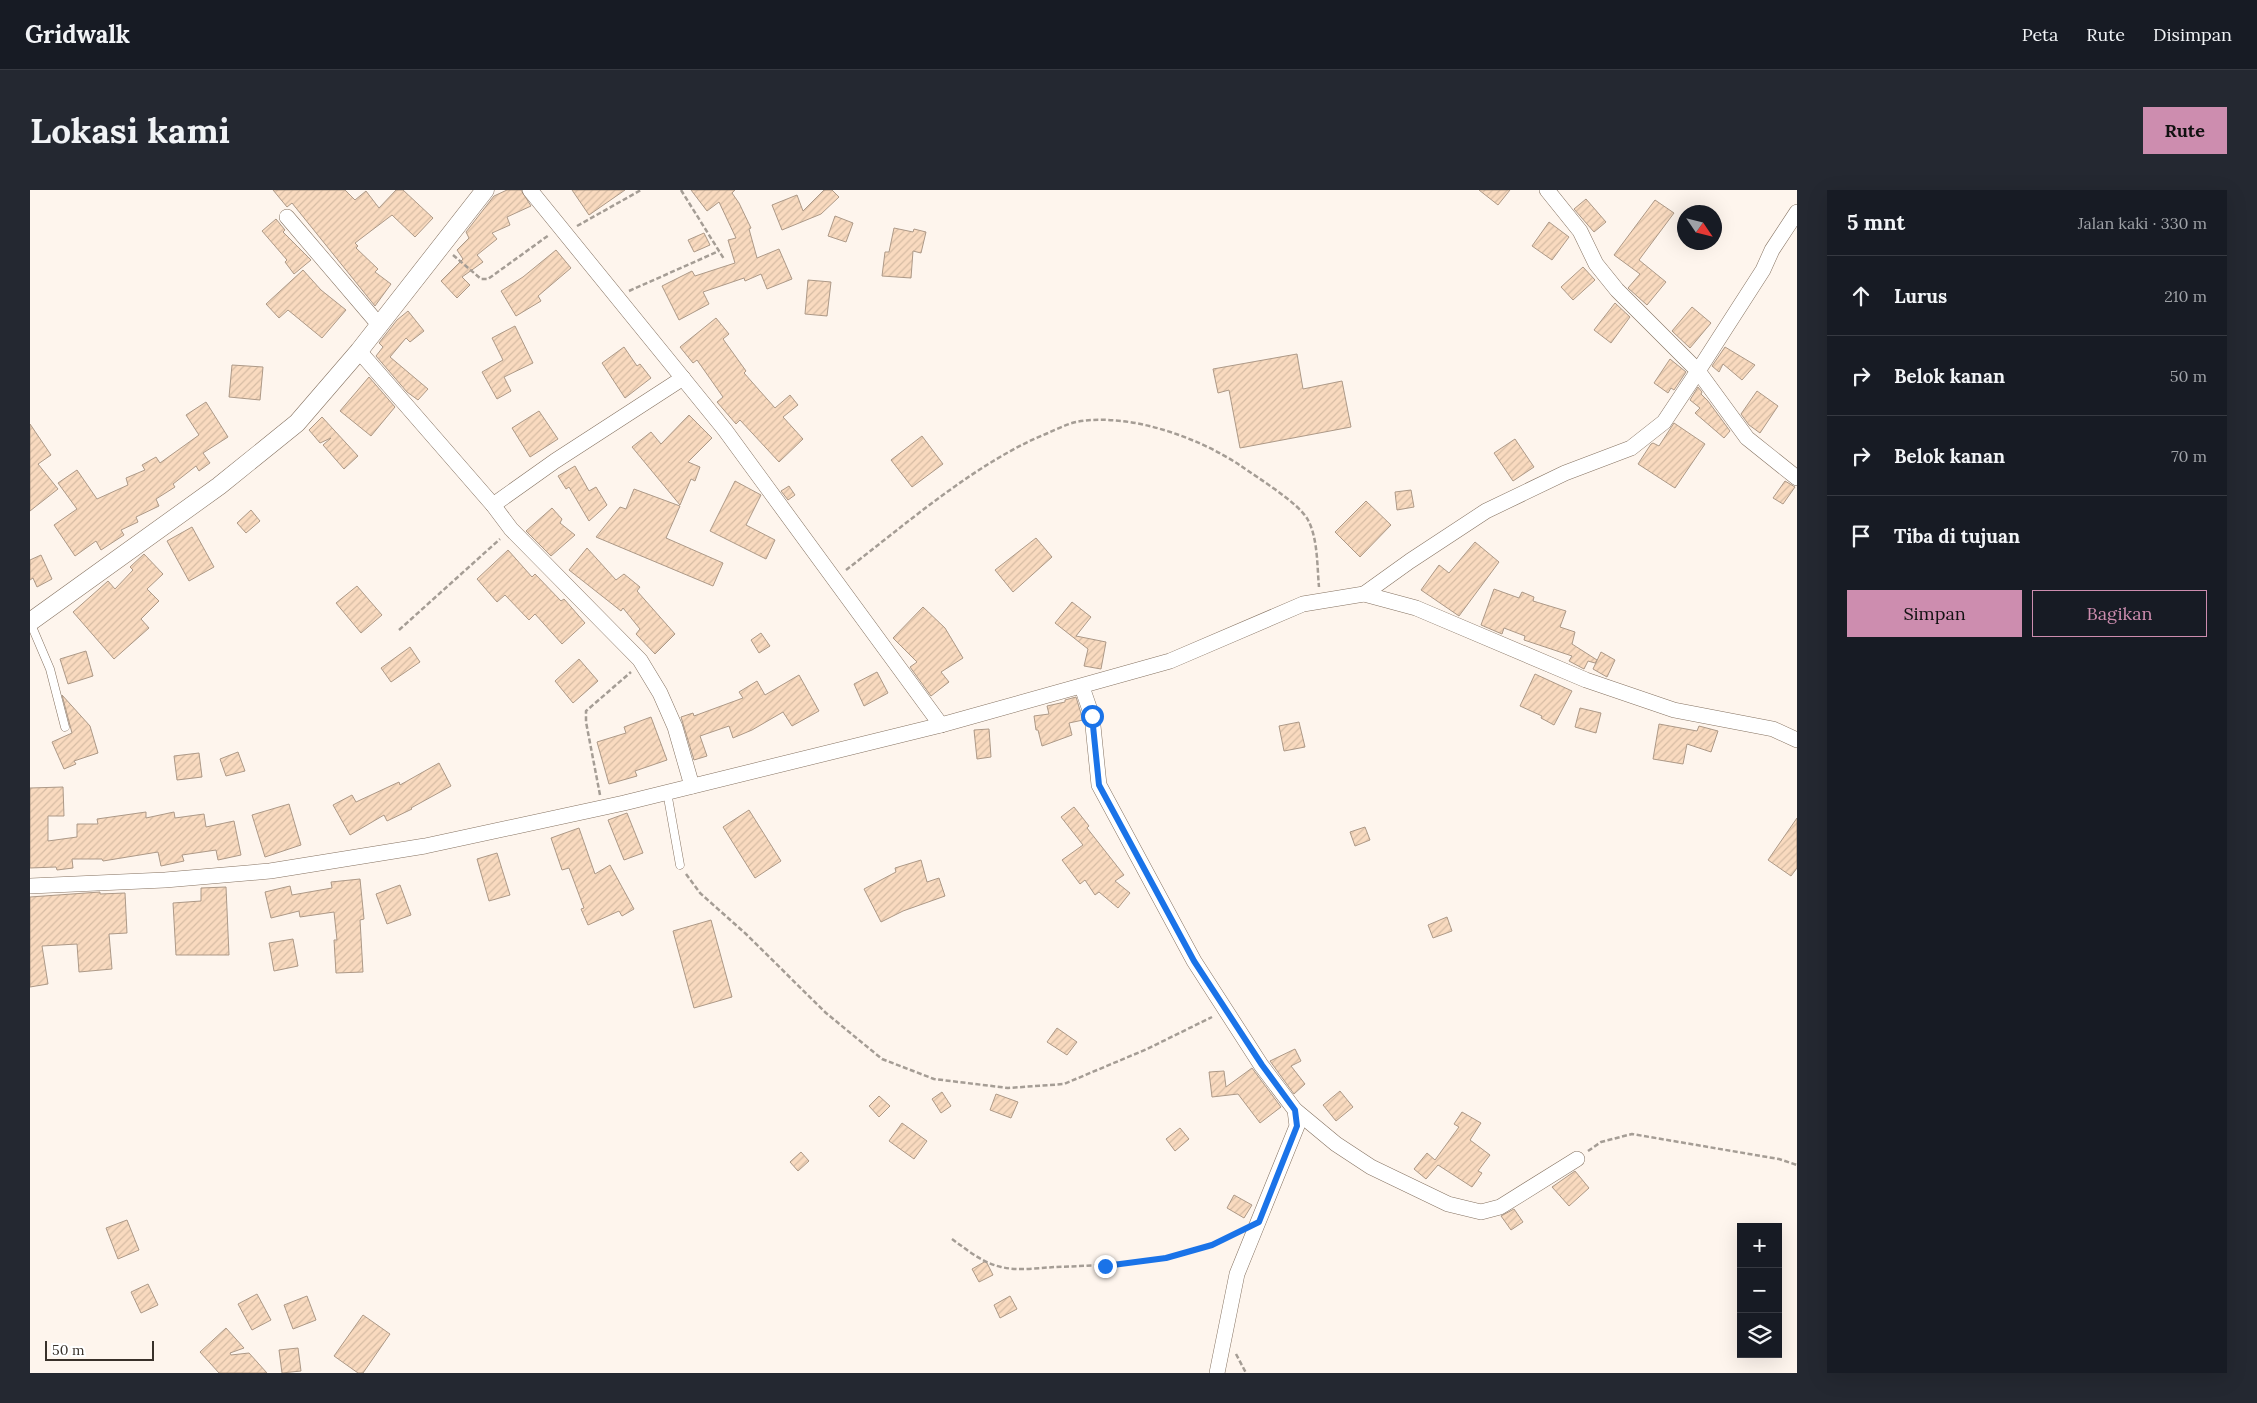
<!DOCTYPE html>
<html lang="id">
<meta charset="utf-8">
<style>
:root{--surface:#171b24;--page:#242831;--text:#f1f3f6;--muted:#9ea1a6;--line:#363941;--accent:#cd8daf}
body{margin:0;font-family:Lora,serif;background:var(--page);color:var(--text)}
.controls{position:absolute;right:15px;bottom:15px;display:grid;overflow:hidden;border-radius:0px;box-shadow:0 5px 20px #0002}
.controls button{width:45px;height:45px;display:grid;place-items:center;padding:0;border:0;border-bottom:1px solid var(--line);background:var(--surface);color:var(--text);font:25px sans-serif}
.compass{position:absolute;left:1647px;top:15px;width:45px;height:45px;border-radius:50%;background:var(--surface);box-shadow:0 5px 20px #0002;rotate:125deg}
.scale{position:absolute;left:15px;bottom:12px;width:109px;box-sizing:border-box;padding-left:5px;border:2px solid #39312a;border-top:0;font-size:14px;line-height:18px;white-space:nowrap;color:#39312a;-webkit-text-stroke:4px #fff;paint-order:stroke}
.stop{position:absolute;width:15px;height:15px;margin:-11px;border:4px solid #1a73e8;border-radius:50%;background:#fff}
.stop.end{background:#1a73e8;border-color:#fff;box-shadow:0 1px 5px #0008}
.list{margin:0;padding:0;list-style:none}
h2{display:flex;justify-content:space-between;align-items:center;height:65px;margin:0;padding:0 20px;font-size:21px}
h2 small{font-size:16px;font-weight:400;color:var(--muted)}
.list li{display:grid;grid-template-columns:32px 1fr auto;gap:15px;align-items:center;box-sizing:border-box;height:80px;padding:0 20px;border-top:1px solid var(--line)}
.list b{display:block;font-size:19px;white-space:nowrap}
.list em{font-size:16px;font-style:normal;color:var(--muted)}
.actions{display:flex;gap:10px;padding:15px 20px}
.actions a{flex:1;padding:11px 0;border:1px solid var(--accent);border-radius:0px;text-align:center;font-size:18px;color:var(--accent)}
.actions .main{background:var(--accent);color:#111}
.icon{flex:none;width:28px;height:28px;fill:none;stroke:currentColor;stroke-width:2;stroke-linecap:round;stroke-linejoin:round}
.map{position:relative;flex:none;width:1767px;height:1183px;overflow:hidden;border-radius:0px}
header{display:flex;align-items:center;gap:30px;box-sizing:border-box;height:70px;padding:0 25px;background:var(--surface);border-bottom:1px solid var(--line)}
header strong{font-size:24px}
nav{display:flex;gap:28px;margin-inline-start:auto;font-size:18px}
.intro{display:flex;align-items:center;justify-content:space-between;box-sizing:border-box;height:120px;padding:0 30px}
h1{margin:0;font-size:35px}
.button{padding:12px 22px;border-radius:0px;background:var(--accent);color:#111;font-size:18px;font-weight:700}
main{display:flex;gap:30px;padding:0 30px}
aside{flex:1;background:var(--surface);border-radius:0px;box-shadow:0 5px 20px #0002}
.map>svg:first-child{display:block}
</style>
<header>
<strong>Gridwalk</strong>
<nav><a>Peta</a><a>Rute</a><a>Disimpan</a></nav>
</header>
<div class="intro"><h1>Lokasi kami</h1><a class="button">Rute</a></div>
<main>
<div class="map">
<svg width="1767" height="1183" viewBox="0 0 1767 1183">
<defs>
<pattern id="building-hatch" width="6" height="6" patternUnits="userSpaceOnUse" patternTransform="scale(1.25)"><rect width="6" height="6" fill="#f9dabf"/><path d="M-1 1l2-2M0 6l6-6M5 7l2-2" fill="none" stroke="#d6bca4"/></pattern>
</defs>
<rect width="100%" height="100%" fill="#fef5ed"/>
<g fill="url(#building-hatch)" stroke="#ad9987">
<polygon points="243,0 315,0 325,10 336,1 349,18 366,0 373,0 403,28 385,47 362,25 325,53 328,56 326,58 348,79 345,82 361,94 345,116 262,13 257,17"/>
<polygon points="477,0 491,0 501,16 477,27 480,35 462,43 467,49 447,65 453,72 432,87 440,95 427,108 411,91 433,69 427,60 439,48 436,42 464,6"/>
<polygon points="542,0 595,0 559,25"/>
<polygon points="661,0 705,0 702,3 709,13 721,38 719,39 727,68 749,59 762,89 737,99 731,84 715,91 714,88 673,102 679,114 649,130 632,96 662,81 665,86 705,73 698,50 706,48 689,12 677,21"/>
<polygon points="794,0 802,0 809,7 791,24 752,40 742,15 767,5 773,21"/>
<polygon points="1449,0 1480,0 1468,15"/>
<polygon points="1556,9 1576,32 1564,42 1544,19"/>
<polygon points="1625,10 1644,23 1609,70 1636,92 1617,115 1598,98 1610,84 1584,65"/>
<polygon points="805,26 823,33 816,52 798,46"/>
<polygon points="246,29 255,40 253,42 281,70 264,84 255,72 257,70 232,41"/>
<polygon points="1519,32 1539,47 1522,70 1502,56"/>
<polygon points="864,38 883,42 884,39 896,42 891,63 883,61 881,88 852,86 855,62 859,62"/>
<polygon points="674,43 680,55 664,62 658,50"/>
<polygon points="526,60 541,78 508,106 511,111 486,126 471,101 493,87"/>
<polygon points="1553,77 1565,90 1543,110 1531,97"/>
<polygon points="273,80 291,100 316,120 292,148 258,120 249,128 236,114"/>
<polygon points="778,90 801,92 797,126 775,124"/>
<polygon points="1585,113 1600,127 1581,153 1564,140"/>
<polygon points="1662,117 1681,133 1660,158 1642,141"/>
<polygon points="378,121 394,141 380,152 376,148 360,167 398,199 388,210 377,202 346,166 353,157 349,153 367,130"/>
<polygon points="686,128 699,144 693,149 716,181 714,183 745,218 760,205 768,215 753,227 773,249 749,272 710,230 706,234 687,212 693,207 667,170 663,173 650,157"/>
<polygon points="485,136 503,173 474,187 481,201 467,209 452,182 473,170 462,148"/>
<polygon points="594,157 607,176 610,174 621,188 595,208 572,173"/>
<polygon points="1695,157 1725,175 1712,190 1693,174 1689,182 1682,176"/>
<polygon points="1267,164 1273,199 1312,191 1321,237 1210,258 1199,200 1188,203 1183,179"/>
<polygon points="1640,169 1656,182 1644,200 1641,198 1638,203 1624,193"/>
<polygon points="202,175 233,177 230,210 199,207"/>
<polygon points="339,187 365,217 341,246 310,221"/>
<polygon points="1668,197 1672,202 1671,204 1678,211 1700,241 1694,248 1665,223 1670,218 1660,210"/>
<polygon points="1727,201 1748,216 1730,243 1719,235 1711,224"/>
<polygon points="176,212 198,247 173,263 180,273 169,281 166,276 143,294 145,297 126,309 129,316 106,327 108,332 91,340 94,345 71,360 66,351 45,366 24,335 47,319 28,293 47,280 67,309 98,295 96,288 115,280 112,275 126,267 130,273 169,245 156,225"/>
<polygon points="509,221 528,249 500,267 482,238"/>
<polygon points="659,225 682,248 658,272 670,277 665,291 661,289 650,315 602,257 621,242 631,254"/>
<polygon points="292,227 328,266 314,279 293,255 301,248 290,253 279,240"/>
<polygon points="1644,233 1675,254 1645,298 1608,274 1621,254 1623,253 1629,256"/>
<polygon points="0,234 21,265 8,274 28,299 0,321"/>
<polygon points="892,246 913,274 882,297 861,270"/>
<polygon points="1485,249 1504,277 1483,291 1464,263"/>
<polygon points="545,276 559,301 566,297 577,315 559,331 539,297 536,299 528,286"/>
<polygon points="705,291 731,305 716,335 745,350 736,369 680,341"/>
<polygon points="1755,291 1765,297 1753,314 1743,308"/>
<polygon points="759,296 765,305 758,310 751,301"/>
<polygon points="604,299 650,316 636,348 693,373 683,396 566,347 590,317 596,319"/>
<polygon points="1381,300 1384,317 1367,320 1365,302"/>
<polygon points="1336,311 1361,335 1330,367 1305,342"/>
<polygon points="522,318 532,329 530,333 545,345 521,366 496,341"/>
<polygon points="221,320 230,331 216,343 207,333"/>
<polygon points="162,337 184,377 159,391 137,351"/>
<polygon points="1006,348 1022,367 983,402 965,380"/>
<polygon points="1445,352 1469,372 1429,426 1391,400 1409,375 1419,383"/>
<polygon points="557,358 586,390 594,384 610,397 607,401 645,444 625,464 606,444 610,439 593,418 591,421 539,380"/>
<polygon points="478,360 502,387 505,384 531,411 534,409 555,433 532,454 505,424 499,430 475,405 467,412 447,389"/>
<polygon points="114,364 133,384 117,399 129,411 111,429 119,438 84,469 43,422 78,391 85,399 103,380 100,377"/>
<polygon points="11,365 22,389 7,397 3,388 0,390 0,370"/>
<polygon points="327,396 352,425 331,443 306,413"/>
<polygon points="1464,399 1489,408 1492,402 1504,407 1503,411 1536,421 1530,437 1545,442 1542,454 1567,470 1565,473 1558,471 1554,479 1539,471 1542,466 1494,450 1495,446 1474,438 1472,444 1451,435"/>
<polygon points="1042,412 1061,427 1046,446 1076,452 1071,479 1054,476 1058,459 1025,433"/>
<polygon points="893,417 915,438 933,468 911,482 919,492 901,506 880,477 887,472 863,448"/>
<polygon points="731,443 740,456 729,463 721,450"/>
<polygon points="380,457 390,472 361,492 351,478"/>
<polygon points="56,461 63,486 38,494 30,469"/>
<polygon points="1571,462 1585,470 1577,487 1563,479"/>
<polygon points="549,469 568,491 543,513 525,491"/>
<polygon points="847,482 858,503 834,516 824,494"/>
<polygon points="1505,484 1542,501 1524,535 1511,528 1512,526 1490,516"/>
<polygon points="769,485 789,521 762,536 753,522 722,540 703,548 699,536 670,546 677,566 664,570 651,527 663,523 664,526 713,508 709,502 727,491 735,505"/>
<polygon points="32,505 60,536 68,563 44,571 46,574 34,579 22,552 42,543"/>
<polygon points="1046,507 1053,530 1039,533 1042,545 1012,556 1008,540 1006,540 1004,526 1019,524 1017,516 1035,512 1035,510"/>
<polygon points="1550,518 1571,523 1566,543 1545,537"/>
<polygon points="621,527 637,570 605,581 607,586 579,594 567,552 596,543 594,537"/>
<polygon points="1269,532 1275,557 1254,561 1249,536"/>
<polygon points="1629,534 1667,541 1669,536 1688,541 1681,562 1657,554 1653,574 1623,569"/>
<polygon points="959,539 961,567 947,569 944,540"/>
<polygon points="208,562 215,581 196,586 190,569"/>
<polygon points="169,563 172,587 147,590 144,566"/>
<polygon points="409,573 421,596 381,618 382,619 357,631 354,625 320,645 303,615 322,605 326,612 369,592 370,595"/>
<polygon points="33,597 34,626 18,626 18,651 47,647 47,634 68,634 67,629 116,622 116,628 144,622 145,628 174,624 176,637 204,631 211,665 188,670 186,660 152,665 154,671 131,676 128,662 73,671 72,669 42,669 43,678 27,680 26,677 0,678 0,598"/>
<polygon points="259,614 271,655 235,667 222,625"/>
<polygon points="1044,617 1059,636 1057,638 1094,685 1085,691 1100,703 1088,718 1069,702 1065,705 1055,690 1050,694 1032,670 1053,655 1031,627"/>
<polygon points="719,620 751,671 725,688 693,637"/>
<polygon points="597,623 613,663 594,670 578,630"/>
<polygon points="1767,628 1767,678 1761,686 1738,670"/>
<polygon points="1335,637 1340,650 1325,656 1320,642"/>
<polygon points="549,638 565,684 580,675 604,719 592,726 589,721 558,735 551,719 554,718 539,678 532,680 521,648"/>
<polygon points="467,663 480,705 459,711 447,669"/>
<polygon points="891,670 897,692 909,688 915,706 873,721 851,732 834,699 866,682 865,678"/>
<polygon points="330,689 334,729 330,730 333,782 306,783 304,750 307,750 304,722 270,727 269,721 241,728 235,702 260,696 262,705 302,698 301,692"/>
<polygon points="370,695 381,725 357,734 346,704"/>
<polygon points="196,697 199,765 146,765 143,713 171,711 171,698"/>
<polygon points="70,702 70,704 95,703 97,743 79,744 82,779 49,782 47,754 12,756 18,794 0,797 0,707"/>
<polygon points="1417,727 1422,741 1403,748 1398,735"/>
<polygon points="681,730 702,807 664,818 643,741"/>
<polygon points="263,749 268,776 244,781 239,753"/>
<polygon points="1027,838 1047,852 1037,865 1017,852"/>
<polygon points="1265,859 1271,871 1261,876 1275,894 1264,904 1240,871"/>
<polygon points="1222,878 1251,917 1230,933 1208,904 1182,907 1179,882 1194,881 1196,897"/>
<polygon points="1310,901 1323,917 1306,931 1293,915"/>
<polygon points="912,902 921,916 911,923 902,909"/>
<polygon points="966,904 988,912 981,928 960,920"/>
<polygon points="849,906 860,916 849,927 839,916"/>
<polygon points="1432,922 1451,933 1440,950 1460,965 1448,981 1452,983 1442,997 1408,975 1396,989 1384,979 1397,963 1405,970 1429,937 1424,934"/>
<polygon points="872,933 897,951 884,969 859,951"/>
<polygon points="1150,938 1159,949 1145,961 1136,949"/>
<polygon points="771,962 779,971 768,981 760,972"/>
<polygon points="1545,981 1559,998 1539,1016 1522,997"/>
<polygon points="1204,1005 1222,1015 1214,1028 1197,1018"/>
<polygon points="1484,1019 1493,1032 1481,1040 1471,1026"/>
<polygon points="97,1030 109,1060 88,1069 76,1038"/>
<polygon points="956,1071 963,1085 949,1092 942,1079"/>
<polygon points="118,1094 128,1115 111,1123 101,1102"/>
<polygon points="227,1104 241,1130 222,1140 208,1114"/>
<polygon points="277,1106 286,1130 263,1139 254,1115"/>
<polygon points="980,1106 987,1119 970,1128 964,1115"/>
<polygon points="333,1125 360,1144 333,1183 328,1183 304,1166"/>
<polygon points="196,1138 214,1158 200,1163 201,1165 219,1163 237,1183 189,1183 170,1162"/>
<polygon points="268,1158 271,1181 252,1183 249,1160"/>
</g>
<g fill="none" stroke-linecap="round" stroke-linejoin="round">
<g stroke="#857261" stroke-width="9">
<g id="service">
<polyline points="0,432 20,479 35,537"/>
<polyline points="637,602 650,675"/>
</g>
</g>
<g stroke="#857261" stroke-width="16">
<g id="minor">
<polyline points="500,0 695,240 911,535"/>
<polyline points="1767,22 1742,60 1733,80 1668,181 1717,248 1767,288"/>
<polyline points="257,27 350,136"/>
<polyline points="329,161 463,315 481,339 610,470 630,503 645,537 662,596"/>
<polyline points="463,315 525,271 653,188"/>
<polyline points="1334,404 1380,371 1456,321 1535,283 1601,258 1634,232 1668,181 1587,100 1566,74 1550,41 1517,0"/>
<polyline points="1052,497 1062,526 1069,595 1164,771 1231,875 1265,920 1267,936 1207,1084 1187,1183"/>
<polyline points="0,696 135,690 240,681 395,656 594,613 911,535 1140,471 1273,414 1334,404 1386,418 1556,490 1644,520 1743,539 1767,550"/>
<polyline points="1265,920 1306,954 1341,977 1418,1014 1451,1022 1470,1017 1547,969"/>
</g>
</g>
<g stroke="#857261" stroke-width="19">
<polyline id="tertiary" points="0,432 189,296 267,233 329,161 455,0"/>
</g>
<g stroke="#a59d95" stroke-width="2.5" stroke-dasharray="5 2.5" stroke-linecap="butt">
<polyline points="651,0 694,69"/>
<polyline points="547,36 611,0"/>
<polyline points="423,65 451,89 458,89 519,45"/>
<polyline points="599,101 689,61"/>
<path d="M816,380c60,-46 132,-109 202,-137 9,-4 19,-9 28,-11 52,-10 122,15 165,44 17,12 58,37 67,54 10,19 9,46 11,67"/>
<polyline points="369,440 470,349"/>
<polyline points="570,605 556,532 556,521 601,482"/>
<polyline points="656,684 670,703 716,744 796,823 852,869 904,889 978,898 1034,894 1117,859 1182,827"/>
<polyline points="1558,961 1571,952 1602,944 1749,969 1767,975"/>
<path d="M922,1049c15,11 31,24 49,28 17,4 37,1 54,0 63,-2 125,-6 182,-34"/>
<polyline points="1206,1164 1216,1183"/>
</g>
<use href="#service" stroke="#fff" stroke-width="8"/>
<use href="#minor" stroke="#fff" stroke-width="15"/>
<use href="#tertiary" stroke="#fff" stroke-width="18"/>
</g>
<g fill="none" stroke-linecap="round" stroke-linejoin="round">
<polyline stroke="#1a73e8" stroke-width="6" points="1062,526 1069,595 1164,771 1232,875 1265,920 1267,936 1229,1032 1182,1055 1136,1068 1075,1076"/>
</g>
</svg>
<div class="controls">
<button>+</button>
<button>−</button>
<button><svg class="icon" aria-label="layers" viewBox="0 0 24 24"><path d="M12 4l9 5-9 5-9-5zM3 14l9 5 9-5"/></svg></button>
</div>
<svg class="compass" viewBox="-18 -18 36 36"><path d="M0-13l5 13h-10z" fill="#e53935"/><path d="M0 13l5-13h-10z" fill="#9ea1a6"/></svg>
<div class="scale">50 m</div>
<div class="stop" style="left:1062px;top:526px"></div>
<div class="stop end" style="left:1075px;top:1076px"></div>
</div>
<aside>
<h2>5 mnt<small>Jalan kaki · 330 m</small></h2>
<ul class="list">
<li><svg class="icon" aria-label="ahead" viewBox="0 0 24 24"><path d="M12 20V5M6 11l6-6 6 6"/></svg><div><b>Lurus</b></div><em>210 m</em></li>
<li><svg class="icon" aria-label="right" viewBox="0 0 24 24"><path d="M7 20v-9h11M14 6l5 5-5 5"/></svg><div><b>Belok kanan</b></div><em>50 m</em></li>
<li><svg class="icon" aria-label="right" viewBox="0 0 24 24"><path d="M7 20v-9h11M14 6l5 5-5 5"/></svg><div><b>Belok kanan</b></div><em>70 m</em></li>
<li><svg class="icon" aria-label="arrive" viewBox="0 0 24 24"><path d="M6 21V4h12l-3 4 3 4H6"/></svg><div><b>Tiba di tujuan</b></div></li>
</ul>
<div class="actions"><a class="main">Simpan</a><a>Bagikan</a></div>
</aside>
</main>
